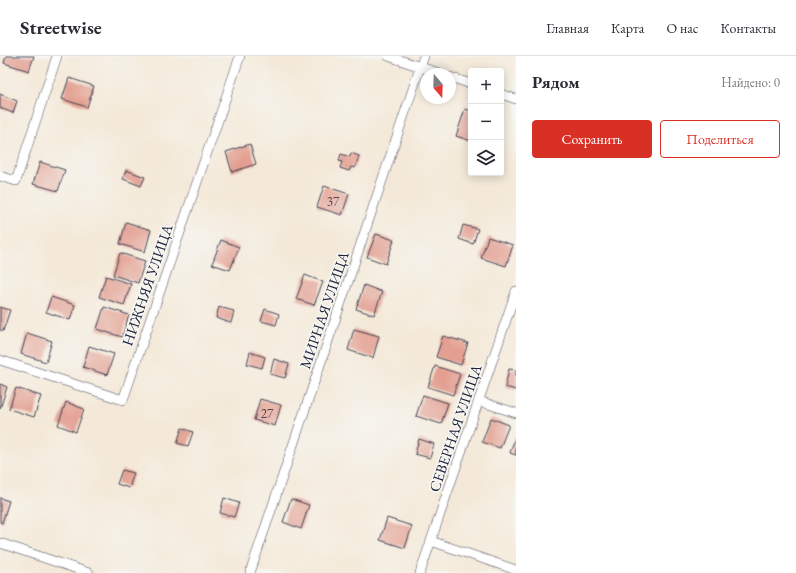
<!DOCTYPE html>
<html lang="ru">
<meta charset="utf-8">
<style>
:root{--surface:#fff;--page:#f7f7f7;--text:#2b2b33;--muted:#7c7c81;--line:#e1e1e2;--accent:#d93025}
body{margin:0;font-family:"EB Garamond",serif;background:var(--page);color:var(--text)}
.controls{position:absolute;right:12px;top:12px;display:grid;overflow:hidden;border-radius:4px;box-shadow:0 2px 10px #0003}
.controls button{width:36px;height:36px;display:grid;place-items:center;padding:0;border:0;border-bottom:1px solid var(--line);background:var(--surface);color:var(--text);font:20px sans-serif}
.compass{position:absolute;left:420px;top:12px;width:36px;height:36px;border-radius:50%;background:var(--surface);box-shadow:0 2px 10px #0003;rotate:161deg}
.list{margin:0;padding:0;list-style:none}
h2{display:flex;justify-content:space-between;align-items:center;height:52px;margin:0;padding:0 16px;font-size:17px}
h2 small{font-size:13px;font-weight:400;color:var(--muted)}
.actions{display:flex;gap:8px;padding:12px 16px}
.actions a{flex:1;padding:9px 0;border:1px solid var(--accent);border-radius:4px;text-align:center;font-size:14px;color:var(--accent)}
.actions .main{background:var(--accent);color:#fff}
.icon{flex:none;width:22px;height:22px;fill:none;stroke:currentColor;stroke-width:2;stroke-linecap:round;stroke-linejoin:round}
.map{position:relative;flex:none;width:516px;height:517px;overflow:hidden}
header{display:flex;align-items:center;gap:24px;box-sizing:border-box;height:56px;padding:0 20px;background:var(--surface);border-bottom:1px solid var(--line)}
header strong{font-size:19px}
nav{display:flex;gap:22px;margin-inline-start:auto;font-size:14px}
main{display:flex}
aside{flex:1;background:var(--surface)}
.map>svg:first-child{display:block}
</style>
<header>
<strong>Streetwise</strong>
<nav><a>Главная</a><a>Карта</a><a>О нас</a><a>Контакты</a></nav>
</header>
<main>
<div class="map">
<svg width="516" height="517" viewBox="0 0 516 517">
<rect width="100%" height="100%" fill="#f6f6f2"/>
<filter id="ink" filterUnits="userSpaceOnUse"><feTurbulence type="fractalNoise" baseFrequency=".025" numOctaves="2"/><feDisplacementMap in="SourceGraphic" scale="8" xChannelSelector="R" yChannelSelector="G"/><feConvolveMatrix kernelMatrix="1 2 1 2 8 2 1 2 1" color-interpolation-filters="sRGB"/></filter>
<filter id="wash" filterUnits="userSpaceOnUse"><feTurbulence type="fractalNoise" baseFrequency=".012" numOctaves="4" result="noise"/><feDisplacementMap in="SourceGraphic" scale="16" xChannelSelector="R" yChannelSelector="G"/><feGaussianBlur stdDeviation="0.9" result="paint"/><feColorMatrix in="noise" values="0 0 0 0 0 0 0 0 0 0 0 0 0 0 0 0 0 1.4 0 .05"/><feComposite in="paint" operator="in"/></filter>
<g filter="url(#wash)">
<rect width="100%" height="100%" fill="#f4e9d8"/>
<g id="blocks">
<g fill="#e3a092">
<polygon points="6,0 34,0 29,15 4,7"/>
<polygon points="69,22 94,30 87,51 62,43"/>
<polygon points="0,38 17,45 13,57 0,52"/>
<polygon points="465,53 471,55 471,85 456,80"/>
<polygon points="250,88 256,108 232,116 226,96"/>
<polygon points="351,97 359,100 355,112 351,111 349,115 340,112 342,106 339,105 341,98 350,101"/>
<polygon points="40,106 65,114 58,135 33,128"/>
<polygon points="126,114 145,121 141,130 123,123"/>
<polygon points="324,130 349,138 342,159 317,151"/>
<polygon points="126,166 151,174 145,196 120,188"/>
<polygon points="463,169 478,173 473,188 459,183"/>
<polygon points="376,178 394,184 386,208 367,201"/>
<polygon points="488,181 513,189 506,210 481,202"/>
<polygon points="221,184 239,191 230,214 212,208"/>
<polygon points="120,197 145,205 138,227 113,219"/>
<polygon points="305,219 323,226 314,249 296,243"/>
<polygon points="106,220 131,228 124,249 99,241"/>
<polygon points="364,229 382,236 374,259 356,253"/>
<polygon points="51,241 75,249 70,264 46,256"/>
<polygon points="0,251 10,254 3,275 0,274"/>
<polygon points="104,251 129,259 122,281 97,273"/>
<polygon points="219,251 234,255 231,267 216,262"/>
<polygon points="265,253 279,258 276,269 261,265"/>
<polygon points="354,273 379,280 373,302 348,294"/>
<polygon points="27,277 52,285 46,306 21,298"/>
<polygon points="443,280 468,287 461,309 436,301"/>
<polygon points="89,290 114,298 107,319 83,311"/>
<polygon points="250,296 265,301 262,312 247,308"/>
<polygon points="274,303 289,308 285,322 270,318"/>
<polygon points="435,310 460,318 453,339 428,331"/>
<polygon points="509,313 516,314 516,334 505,331"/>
<polygon points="0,328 7,331 0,353"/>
<polygon points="16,332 41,340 34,361 9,353"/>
<polygon points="423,339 448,347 441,368 416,360"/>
<polygon points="260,343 281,349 275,370 254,364"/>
<polygon points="66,346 84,353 76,376 58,369"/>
<polygon points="491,362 509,369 500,392 482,386"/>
<polygon points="182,372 193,376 188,390 177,387"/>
<polygon points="516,379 516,399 510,397"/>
<polygon points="419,383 434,388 430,402 415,398"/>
<polygon points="122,414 134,417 129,432 117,428"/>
<polygon points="0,442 9,445 2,467 0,466"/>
<polygon points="224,442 239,447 234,461 220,457"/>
<polygon points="291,443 309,449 301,473 283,466"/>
<polygon points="387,462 412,470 405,492 380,484"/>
</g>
</g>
</g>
<g filter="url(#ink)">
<use href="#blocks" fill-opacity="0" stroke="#424053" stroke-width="1"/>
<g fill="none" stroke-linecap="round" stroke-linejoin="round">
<g stroke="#424053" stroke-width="10">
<g id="street">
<polyline points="388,0 442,18"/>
<polyline points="450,21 471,28"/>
<polyline points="501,38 516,43"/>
<polyline points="0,120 16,125 57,0"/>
<polyline points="0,304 123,344 240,0"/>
<polyline points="479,345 516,357"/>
<polyline points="431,485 516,514"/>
<polyline points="0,487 89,517"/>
<polyline points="250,517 424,0"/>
<polyline points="420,517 516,235"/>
</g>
</g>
<use href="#street" stroke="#fff" stroke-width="9"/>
</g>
</g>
<g text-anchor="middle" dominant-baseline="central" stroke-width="3.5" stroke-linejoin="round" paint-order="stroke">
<g font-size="13" fill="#524251">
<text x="333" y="145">37</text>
<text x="267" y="357">27</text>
</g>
<g font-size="15" fill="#22223b" stroke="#f6f6f2">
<text transform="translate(147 229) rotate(-71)">НИЖНЯЯ УЛИЦА</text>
<text transform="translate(324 254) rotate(-71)">МИРНАЯ УЛИЦА</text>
<text transform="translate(455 372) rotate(-71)">СЕВЕРНАЯ УЛИЦА</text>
</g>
</g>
</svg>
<div class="controls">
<button>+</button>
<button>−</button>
<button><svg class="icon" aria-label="layers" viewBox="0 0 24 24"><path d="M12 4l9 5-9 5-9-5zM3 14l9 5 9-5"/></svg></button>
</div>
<svg class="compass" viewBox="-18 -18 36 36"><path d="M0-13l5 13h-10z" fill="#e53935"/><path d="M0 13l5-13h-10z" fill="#7c7c81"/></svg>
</div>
<aside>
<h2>Рядом<small>Найдено: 0</small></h2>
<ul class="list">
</ul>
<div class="actions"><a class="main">Сохранить</a><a>Поделиться</a></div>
</aside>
</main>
